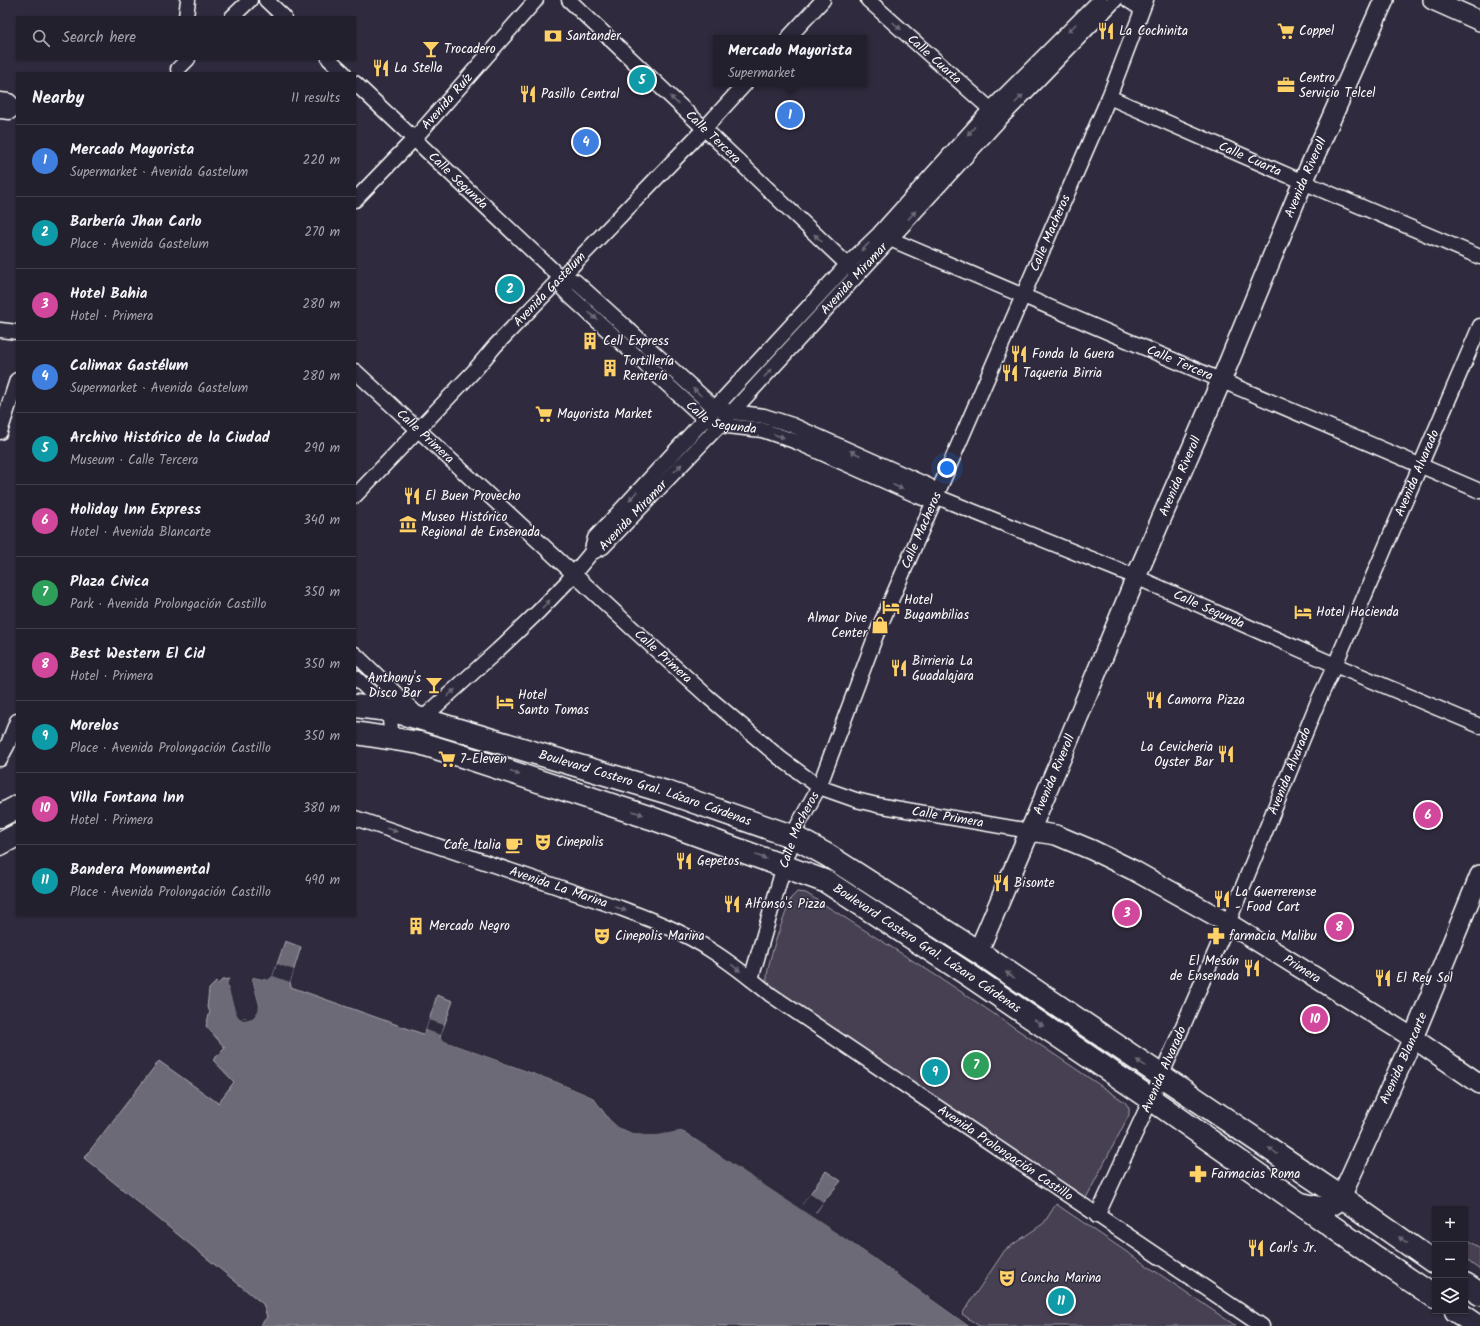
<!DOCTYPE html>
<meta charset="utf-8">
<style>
:root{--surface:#23202e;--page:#2f2d3a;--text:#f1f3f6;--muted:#a3a3aa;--line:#403e4a;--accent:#2563eb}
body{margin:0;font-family:Kalam,sans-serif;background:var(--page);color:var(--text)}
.controls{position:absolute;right:12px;bottom:12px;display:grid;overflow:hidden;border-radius:0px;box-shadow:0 1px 3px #0004}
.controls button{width:36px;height:36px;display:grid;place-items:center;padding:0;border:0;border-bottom:1px solid var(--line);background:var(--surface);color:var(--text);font:20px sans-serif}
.you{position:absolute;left:947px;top:468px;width:14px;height:14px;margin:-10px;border:3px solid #fff;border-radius:50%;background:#1a73e8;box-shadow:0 0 0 6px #1a73e833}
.badge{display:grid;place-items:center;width:26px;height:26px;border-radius:50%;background:var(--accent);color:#fff;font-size:13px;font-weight:700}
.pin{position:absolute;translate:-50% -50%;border:2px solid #fff;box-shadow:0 1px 4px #0006}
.popup{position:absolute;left:713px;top:35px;width:154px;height:52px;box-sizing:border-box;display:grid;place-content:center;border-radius:0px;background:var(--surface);filter:drop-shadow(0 1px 3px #0005);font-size:13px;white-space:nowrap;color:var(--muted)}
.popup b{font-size:15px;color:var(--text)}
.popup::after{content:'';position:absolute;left:50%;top:100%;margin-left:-8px;border:8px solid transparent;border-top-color:var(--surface)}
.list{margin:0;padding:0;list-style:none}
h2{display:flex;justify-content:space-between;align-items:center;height:52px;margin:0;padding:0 16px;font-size:17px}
h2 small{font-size:13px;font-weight:400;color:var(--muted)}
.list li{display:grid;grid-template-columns:26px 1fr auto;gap:12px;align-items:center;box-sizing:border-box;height:72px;padding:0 16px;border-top:1px solid var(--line)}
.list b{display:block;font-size:15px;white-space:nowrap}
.list p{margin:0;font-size:13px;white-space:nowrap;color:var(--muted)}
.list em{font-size:13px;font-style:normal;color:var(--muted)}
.icon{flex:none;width:22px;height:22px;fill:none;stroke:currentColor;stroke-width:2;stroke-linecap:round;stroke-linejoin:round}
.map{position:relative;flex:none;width:1480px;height:1326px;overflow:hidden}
.search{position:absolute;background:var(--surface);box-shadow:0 1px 3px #0004;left:16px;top:16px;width:340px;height:44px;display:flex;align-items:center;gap:10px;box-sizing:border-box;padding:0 14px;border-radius:0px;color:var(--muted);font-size:15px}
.panel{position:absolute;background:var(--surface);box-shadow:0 1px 3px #0004;left:16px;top:72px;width:340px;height:844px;border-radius:0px}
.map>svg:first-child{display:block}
</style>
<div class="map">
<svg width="1480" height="1326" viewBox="0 0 1480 1326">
<rect width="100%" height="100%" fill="#2f2a3d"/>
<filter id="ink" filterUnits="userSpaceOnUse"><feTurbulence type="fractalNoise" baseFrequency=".025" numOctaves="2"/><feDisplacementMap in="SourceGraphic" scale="8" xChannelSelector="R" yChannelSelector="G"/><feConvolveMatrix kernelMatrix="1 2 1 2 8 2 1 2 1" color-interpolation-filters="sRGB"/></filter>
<g filter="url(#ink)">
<g fill="#464152" stroke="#a2a0a8">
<path d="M797,892l9,1 142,90 177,119 4,6v7l-43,83 -319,-213c-2,-22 16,-64 24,-87z"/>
<polygon points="1056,1204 1236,1326 979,1326 962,1314 1005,1250 1044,1223"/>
<polygon points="1467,1239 1480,1248 1480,1270 1465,1259 1465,1242"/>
</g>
<path fill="#6d6a77" stroke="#a7a6ad" d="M285,941l16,6 -11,35 1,5 132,47 3,-4 11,-35 16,6 -13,36 7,5 110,40 33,14c9,5 12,16 20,24 21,20 45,14 71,11l5,2 114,75 26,-37 15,10 -18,21 -10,15 55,37 101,72h-709l7,-9 -4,-13 -179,-146 75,-97 59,42 16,-21 -21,-22 12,-12 -19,-22 4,-15 -3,-3 2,-19 7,-7 2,2 4,-4 7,-1 -2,5 12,34h14l6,-13 -7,-26 1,-2 15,3 5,-4z"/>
<g fill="#2f2a3d">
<polygon points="277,964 294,970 290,982 273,976 268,980 253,977 252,979 259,1005 258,1011 253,1018 244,1020 239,1018 236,1013 227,984 229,979 238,1012 240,1016 244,1018 252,1016 254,1014 257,1005 250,978 253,975 270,978 271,975 273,976"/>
<polygon points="429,1020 444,1025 441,1035 447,1040 591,1094 598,1101 611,1118 619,1125 633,1131 644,1133 656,1133 681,1129 687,1131 800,1206 801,1204 802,1205 810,1193 823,1202 815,1213 817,1214 815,1216 869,1252 971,1326 969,1326 868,1254 686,1133 681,1131 657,1135 644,1135 632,1133 618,1127 610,1120 594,1098 590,1096 557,1082 447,1042 441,1039 441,1035 426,1030"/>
</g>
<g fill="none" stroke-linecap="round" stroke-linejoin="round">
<g stroke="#fff" stroke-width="17">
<g id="street">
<polyline points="266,0 284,17"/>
<path id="s1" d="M569,0l284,270"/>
<path id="s2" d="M868,0l130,116"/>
<polyline points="1128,0 1142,9"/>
<polyline points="186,17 188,0"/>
<polyline points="232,17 250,0"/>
<polyline points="788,38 823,0"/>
<polyline points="329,59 344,73"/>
<polyline points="178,69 188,59"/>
<path id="s3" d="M355,83l206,195 3,12 6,6 134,122 15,7 43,5 35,12 121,54 5,2 12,-2 201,81 199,88 145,61"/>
<path id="s4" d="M1109,97l194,85 177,75"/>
<polyline points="0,100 9,101 13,105 12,110 10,112 0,111"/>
<path id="s5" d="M355,200l60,-62 121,-138"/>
<path id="s6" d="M883,236l597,255"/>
<polyline points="561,278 575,281 715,408 732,412 764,416 792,425 929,486 935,496"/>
<polyline points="0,330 17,332"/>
<path id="s7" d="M355,371l278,258 74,67 73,62 39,29 37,13 21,5 153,26"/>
<polyline points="0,432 17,380"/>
<path id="s8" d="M355,496l119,-125 21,-25 209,-217 41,-45"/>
<polyline points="591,553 595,538 847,265 879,234 990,110 1100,0"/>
<polyline points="355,654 419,716"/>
<polyline points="355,677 389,710 392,739"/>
<path id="s9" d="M422,719l76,-69 40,-38 28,-29 25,-30 12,-6 129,-135 269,-294 114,-118"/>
<polyline points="0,759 8,744 17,721"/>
<path id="s10" d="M355,818l265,90c32,12 64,24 92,43 21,13 40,29 59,44l491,331"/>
<path id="s11" d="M751,979l33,-113 14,-41 21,-38 57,-152 233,-538 37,-97"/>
<path id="s12" d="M1097,1216l54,-117 77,-176 91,-224 16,-34 145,-339"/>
</g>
</g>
<g stroke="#fff" stroke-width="22">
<g id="secondary">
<polyline points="1433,0 1480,21"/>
<path id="s13" d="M1030,831l26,4 36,15 41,20 95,53 185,115 67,46"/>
<path id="s14" d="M978,952l87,-203 71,-172 85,-196 82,-199 81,-182"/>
<path id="s15" d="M1299,1202c8,2 28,7 35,2 3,-2 5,-5 7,-7l72,-159 67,-163"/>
</g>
</g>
<g stroke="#fff" stroke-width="25">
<g id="highway">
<path id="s16" d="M355,706l34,4 33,9 247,74 125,44 33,18 151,97 363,245 94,66"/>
<path id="s17" d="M355,733l65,10 42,13 189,62 176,64 140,92 184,125 223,157 61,41"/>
<polyline points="0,816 17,807"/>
<polyline points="0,844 17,835"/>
<polyline points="1465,1284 1480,1294"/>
<polyline points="1456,1311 1478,1326"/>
</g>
</g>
<use href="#street" stroke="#2f2a3d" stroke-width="14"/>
<use href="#secondary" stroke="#2f2a3d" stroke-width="19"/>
<use href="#highway" stroke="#2f2a3d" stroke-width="22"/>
</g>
<defs><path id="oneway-solid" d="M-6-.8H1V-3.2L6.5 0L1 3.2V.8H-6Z"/></defs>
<g fill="#6d6a77">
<use href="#oneway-solid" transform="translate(897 26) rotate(42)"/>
<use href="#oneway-solid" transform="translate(1072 28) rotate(135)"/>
<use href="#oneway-solid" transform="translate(1019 99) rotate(-46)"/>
<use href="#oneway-solid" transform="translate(674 100) rotate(-136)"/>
<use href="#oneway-solid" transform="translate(971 131) rotate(132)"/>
<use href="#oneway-solid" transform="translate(912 215) rotate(-48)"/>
<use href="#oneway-solid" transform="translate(818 238) rotate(-137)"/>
<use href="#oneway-solid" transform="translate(865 247) rotate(137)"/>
<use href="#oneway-solid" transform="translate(593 316) rotate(42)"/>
<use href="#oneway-solid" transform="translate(768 373) rotate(-47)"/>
<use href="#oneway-solid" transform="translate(697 392) rotate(-138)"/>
<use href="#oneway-solid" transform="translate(779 436) rotate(18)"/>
<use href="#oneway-solid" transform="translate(855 453) rotate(-156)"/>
<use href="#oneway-solid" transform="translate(678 468) rotate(-46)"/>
<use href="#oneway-solid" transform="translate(898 487) rotate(24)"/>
<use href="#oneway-solid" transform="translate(633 496) rotate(132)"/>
<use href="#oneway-solid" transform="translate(546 604) rotate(-46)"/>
<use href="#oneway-solid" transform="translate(451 693) rotate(-42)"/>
<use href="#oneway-solid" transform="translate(515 773) rotate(18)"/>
<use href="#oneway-solid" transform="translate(638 813) rotate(19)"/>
<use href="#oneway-solid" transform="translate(392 830) rotate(18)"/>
<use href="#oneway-solid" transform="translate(761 857) rotate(20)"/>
<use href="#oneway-solid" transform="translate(621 909) rotate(20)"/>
<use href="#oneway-solid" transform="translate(736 968) rotate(36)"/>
<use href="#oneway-solid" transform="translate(1010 975) rotate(-146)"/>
<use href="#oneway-solid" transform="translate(1039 1023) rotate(34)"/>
<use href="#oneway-solid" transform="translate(1141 1063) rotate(-146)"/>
<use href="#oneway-solid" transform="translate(1273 1151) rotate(-146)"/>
<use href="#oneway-solid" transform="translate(1403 1240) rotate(-145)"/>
</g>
</g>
<defs>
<g id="restaurant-bare" transform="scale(1.38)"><path d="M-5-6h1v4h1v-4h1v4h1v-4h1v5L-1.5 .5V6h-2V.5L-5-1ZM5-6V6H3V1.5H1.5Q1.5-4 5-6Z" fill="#ffd166" stroke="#2f2a3d" stroke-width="2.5" paint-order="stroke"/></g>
<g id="supermarket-bare" transform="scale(1.38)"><path d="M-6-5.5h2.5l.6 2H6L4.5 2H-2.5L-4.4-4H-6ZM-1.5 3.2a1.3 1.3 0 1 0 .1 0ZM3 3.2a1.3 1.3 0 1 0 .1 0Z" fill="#ffd166" stroke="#2f2a3d" stroke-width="2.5" paint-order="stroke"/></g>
<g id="bank-bare" transform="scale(1.38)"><path d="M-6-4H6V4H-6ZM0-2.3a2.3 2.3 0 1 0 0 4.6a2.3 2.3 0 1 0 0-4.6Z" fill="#ffd166" stroke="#2f2a3d" stroke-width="2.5" paint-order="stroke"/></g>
<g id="bar-bare" transform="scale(1.38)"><path d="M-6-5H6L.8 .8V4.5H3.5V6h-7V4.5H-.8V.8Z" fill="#ffd166" stroke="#2f2a3d" stroke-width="2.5" paint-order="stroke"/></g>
<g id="office-bare" transform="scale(1.38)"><path d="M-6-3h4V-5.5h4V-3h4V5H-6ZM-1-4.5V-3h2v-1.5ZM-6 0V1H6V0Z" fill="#ffd166" stroke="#2f2a3d" stroke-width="2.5" paint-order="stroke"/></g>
<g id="building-bare" transform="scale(1.38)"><path d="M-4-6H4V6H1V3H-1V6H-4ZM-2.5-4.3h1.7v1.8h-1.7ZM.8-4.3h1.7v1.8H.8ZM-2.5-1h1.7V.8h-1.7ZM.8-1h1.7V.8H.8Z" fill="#ffd166" stroke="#2f2a3d" stroke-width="2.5" paint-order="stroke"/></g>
<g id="museum-bare" transform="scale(1.38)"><path d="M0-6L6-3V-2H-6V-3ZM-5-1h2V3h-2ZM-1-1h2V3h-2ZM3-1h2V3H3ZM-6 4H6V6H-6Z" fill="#ffd166" stroke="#2f2a3d" stroke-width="2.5" paint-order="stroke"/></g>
<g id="hotel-bare" transform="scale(1.38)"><path d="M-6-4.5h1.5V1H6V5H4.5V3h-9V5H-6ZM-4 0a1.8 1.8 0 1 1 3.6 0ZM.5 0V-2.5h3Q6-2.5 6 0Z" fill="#ffd166" stroke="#2f2a3d" stroke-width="2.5" paint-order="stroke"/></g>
<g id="shop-bare" transform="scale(1.38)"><path d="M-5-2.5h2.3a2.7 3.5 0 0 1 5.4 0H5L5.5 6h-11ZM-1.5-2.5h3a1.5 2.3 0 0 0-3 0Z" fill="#ffd166" stroke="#2f2a3d" stroke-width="2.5" paint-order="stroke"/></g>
<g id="theatre-bare" transform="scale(1.38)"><path d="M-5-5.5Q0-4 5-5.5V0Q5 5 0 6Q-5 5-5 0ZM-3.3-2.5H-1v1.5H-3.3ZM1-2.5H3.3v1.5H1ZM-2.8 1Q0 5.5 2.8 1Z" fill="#ffd166" stroke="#2f2a3d" stroke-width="2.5" paint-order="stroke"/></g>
<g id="cafe-bare" transform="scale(1.38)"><path d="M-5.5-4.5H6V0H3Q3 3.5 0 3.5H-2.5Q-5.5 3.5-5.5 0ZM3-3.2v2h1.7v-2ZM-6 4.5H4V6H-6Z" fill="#ffd166" stroke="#2f2a3d" stroke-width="2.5" paint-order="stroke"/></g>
<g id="pharmacy-bare" transform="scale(1.38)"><path d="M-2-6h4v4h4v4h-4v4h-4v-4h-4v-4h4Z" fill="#ffd166" stroke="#2f2a3d" stroke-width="2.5" paint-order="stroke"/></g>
</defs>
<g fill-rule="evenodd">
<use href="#restaurant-bare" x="1106" y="31"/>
<use href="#supermarket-bare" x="1286" y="31"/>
<use href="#bank-bare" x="553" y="36"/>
<use href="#bar-bare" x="431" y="49"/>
<use href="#restaurant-bare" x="381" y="68"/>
<use href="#office-bare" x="1286" y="85"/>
<use href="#restaurant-bare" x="528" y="94"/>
<use href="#building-bare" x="590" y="341"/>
<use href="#restaurant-bare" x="1019" y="354"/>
<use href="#building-bare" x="610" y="368"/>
<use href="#restaurant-bare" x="1010" y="373"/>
<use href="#supermarket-bare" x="544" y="414"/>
<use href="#restaurant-bare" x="412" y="496"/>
<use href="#museum-bare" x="408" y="524"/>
<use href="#hotel-bare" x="891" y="607"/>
<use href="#hotel-bare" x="1303" y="612"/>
<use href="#shop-bare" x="880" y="625"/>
<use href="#restaurant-bare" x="899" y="668"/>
<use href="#bar-bare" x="434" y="685"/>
<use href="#restaurant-bare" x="1154" y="700"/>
<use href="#hotel-bare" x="505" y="702"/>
<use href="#restaurant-bare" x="1226" y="754"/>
<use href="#supermarket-bare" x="447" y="759"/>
<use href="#theatre-bare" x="543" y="842"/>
<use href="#cafe-bare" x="514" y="845"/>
<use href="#restaurant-bare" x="684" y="861"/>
<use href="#restaurant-bare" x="1001" y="883"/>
<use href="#restaurant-bare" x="1222" y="899"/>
<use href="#restaurant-bare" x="732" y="904"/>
<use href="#building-bare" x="416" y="926"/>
<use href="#theatre-bare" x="602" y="936"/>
<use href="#pharmacy-bare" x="1216" y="936"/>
<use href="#restaurant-bare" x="1252" y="968"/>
<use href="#restaurant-bare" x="1383" y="978"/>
<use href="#pharmacy-bare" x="1198" y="1174"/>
<use href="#restaurant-bare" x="1256" y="1248"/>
<use href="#theatre-bare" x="1007" y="1278"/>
</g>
<g text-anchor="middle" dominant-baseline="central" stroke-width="3" stroke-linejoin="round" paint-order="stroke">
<g font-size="13" fill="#fff" stroke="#2f2a3d" text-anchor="start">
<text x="1119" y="31">La Cochinita</text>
<text x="1299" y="31">Coppel</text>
<text x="566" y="36">Santander</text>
<text x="444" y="49">Trocadero</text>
<text x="394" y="68">La Stella</text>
<text x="1299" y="78">Centro<tspan x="1299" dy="15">Servicio Telcel</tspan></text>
<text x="541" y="94">Pasillo Central</text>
<text x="603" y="341">Cell Express</text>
<text x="1032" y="354">Fonda la Guera</text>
<text x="623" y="361">Tortillería<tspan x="623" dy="15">Rentería</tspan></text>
<text x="1023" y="373">Taqueria Birria</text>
<text x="557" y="414">Mayorista Market</text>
<text x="425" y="496">El Buen Provecho</text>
<text x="421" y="517">Museo Histórico<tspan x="421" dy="15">Regional de Ensenada</tspan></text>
<text x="904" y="600">Hotel<tspan x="904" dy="15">Bugambilias</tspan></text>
<text x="1316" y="612">Hotel Hacienda</text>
<text x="867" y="618" text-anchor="end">Almar Dive<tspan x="867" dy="15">Center</tspan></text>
<text x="912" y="661">Birrieria La<tspan x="912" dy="15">Guadalajara</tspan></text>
<text x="421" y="678" text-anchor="end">Anthony's<tspan x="421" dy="15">Disco Bar</tspan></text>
<text x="518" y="695">Hotel<tspan x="518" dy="15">Santo Tomas</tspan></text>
<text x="1167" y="700">Camorra Pizza</text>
<text x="1213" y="747" text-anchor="end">La Cevicheria<tspan x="1213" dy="15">Oyster Bar</tspan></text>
<text x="460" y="759">7-Eleven</text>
<text x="556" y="842">Cinepolis</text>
<text x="501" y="845" text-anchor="end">Cafe Italia</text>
<text x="697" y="861">Gepetos</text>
<text x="1014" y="883">Bisonte</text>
<text x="1235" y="892">La Guerrerense<tspan x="1235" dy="15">- Food Cart</tspan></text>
<text x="745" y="904">Alfonso's Pizza</text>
<text x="429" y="926">Mercado Negro</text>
<text x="615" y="936">Cinepolis Marina</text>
<text x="1229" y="936">farmacia Malibu</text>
<text x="1239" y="961" text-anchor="end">El Mesón<tspan x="1239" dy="15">de Ensenada</tspan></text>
<text x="1396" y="978">El Rey Sol</text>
<text x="1211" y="1174">Farmacias Roma</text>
<text x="1269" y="1248">Carl's Jr.</text>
<text x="1020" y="1278">Concha Marina</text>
</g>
<g font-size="13" fill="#fff" stroke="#2f2a3d">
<text stroke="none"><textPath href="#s2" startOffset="89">Calle Cuarta</textPath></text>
<text stroke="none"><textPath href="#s5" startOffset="135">Avenida Ruíz</textPath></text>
<text stroke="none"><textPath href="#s1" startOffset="199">Calle Tercera</textPath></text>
<text stroke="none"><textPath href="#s4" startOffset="154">Calle Cuarta</textPath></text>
<text stroke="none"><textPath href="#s14" startOffset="841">Avenida Riveroll</textPath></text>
<text stroke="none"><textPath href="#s3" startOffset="142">Calle Segunda</textPath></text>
<text stroke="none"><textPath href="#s11" startOffset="805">Calle Macheros</textPath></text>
<text stroke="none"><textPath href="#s9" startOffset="618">Avenida Miramar</textPath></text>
<text stroke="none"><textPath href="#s8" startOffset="284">Avenida Gastelum</textPath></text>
<text stroke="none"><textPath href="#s6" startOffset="323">Calle Tercera</textPath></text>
<text stroke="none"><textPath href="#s3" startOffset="502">Calle Segunda</textPath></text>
<text stroke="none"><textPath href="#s7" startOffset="96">Calle Primera</textPath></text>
<text stroke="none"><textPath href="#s12" startOffset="809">Avenida Alvarado</textPath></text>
<text stroke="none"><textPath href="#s14" startOffset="517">Avenida Riveroll</textPath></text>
<text stroke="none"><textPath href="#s9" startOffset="294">Avenida Miramar</textPath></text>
<text stroke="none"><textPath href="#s11" startOffset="481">Calle Macheros</textPath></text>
<text stroke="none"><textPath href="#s3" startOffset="1029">Calle Segunda</textPath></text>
<text stroke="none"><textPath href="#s7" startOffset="420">Calle Primera</textPath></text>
<text stroke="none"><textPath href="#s12" startOffset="485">Avenida Alvarado</textPath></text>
<text stroke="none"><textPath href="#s14" startOffset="193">Avenida Riveroll</textPath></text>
<text stroke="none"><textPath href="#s16" startOffset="302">Boulevard Costero Gral. Lázaro Cárdenas</textPath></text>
<text stroke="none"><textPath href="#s7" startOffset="756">Calle Primera</textPath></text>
<text stroke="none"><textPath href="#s11" startOffset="157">Calle Macheros</textPath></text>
<text stroke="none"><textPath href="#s10" startOffset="215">Avenida La Marina</textPath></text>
<text stroke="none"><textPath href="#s17" startOffset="616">Boulevard Costero Gral. Lázaro Cárdenas</textPath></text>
<text stroke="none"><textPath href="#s13" startOffset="307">Primera</textPath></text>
<text stroke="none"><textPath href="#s15" startOffset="198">Avenida Blancarte</textPath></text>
<text stroke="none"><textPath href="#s12" startOffset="161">Avenida Alvarado</textPath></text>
<text stroke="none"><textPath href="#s10" startOffset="738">Avenida Prolongación Castillo</textPath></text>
</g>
</g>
</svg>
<div class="controls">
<button>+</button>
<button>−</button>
<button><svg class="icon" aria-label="layers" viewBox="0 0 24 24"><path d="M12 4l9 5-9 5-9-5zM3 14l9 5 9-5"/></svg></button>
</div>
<div class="you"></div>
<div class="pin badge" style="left:790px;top:115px;background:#3f7fe0">1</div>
<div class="popup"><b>Mercado Mayorista</b>Supermarket</div>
<div class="pin badge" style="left:510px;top:289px;background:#0f9aa8">2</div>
<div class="pin badge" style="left:1127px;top:913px;background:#d1479c">3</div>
<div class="pin badge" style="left:586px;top:142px;background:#3f7fe0">4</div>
<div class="pin badge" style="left:642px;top:80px;background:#0f9aa8">5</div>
<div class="pin badge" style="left:1428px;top:815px;background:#d1479c">6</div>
<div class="pin badge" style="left:976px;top:1065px;background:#2e9e5b">7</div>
<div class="pin badge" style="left:1339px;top:927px;background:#d1479c">8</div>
<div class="pin badge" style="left:935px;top:1072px;background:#0f9aa8">9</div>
<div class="pin badge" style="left:1315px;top:1019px;background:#d1479c">10</div>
<div class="pin badge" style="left:1061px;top:1301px;background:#0f9aa8">11</div>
<div class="search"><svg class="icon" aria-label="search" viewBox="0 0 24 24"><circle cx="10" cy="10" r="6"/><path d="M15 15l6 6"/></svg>Search here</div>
<section class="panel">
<h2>Nearby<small>11 results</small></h2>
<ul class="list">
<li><span class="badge" style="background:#3f7fe0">1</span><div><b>Mercado Mayorista</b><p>Supermarket · Avenida Gastelum</p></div><em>220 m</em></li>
<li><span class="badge" style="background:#0f9aa8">2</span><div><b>Barbería Jhan Carlo</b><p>Place · Avenida Gastelum</p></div><em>270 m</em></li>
<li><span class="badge" style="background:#d1479c">3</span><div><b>Hotel Bahia</b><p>Hotel · Primera</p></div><em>280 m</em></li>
<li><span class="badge" style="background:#3f7fe0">4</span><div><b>Calimax Gastélum</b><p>Supermarket · Avenida Gastelum</p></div><em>280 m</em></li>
<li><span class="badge" style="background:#0f9aa8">5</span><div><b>Archivo Histórico de la Ciudad</b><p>Museum · Calle Tercera</p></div><em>290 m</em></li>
<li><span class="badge" style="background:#d1479c">6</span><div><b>Holiday Inn Express</b><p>Hotel · Avenida Blancarte</p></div><em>340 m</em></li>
<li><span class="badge" style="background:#2e9e5b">7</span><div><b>Plaza Civica</b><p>Park · Avenida Prolongación Castillo</p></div><em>350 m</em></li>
<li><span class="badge" style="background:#d1479c">8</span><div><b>Best Western El Cid</b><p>Hotel · Primera</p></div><em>350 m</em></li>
<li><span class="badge" style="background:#0f9aa8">9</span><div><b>Morelos</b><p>Place · Avenida Prolongación Castillo</p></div><em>350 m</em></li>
<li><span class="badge" style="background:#d1479c">10</span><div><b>Villa Fontana Inn</b><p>Hotel · Primera</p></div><em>380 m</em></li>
<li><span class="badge" style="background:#0f9aa8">11</span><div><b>Bandera Monumental</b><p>Place · Avenida Prolongación Castillo</p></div><em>490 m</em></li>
</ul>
</section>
</div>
